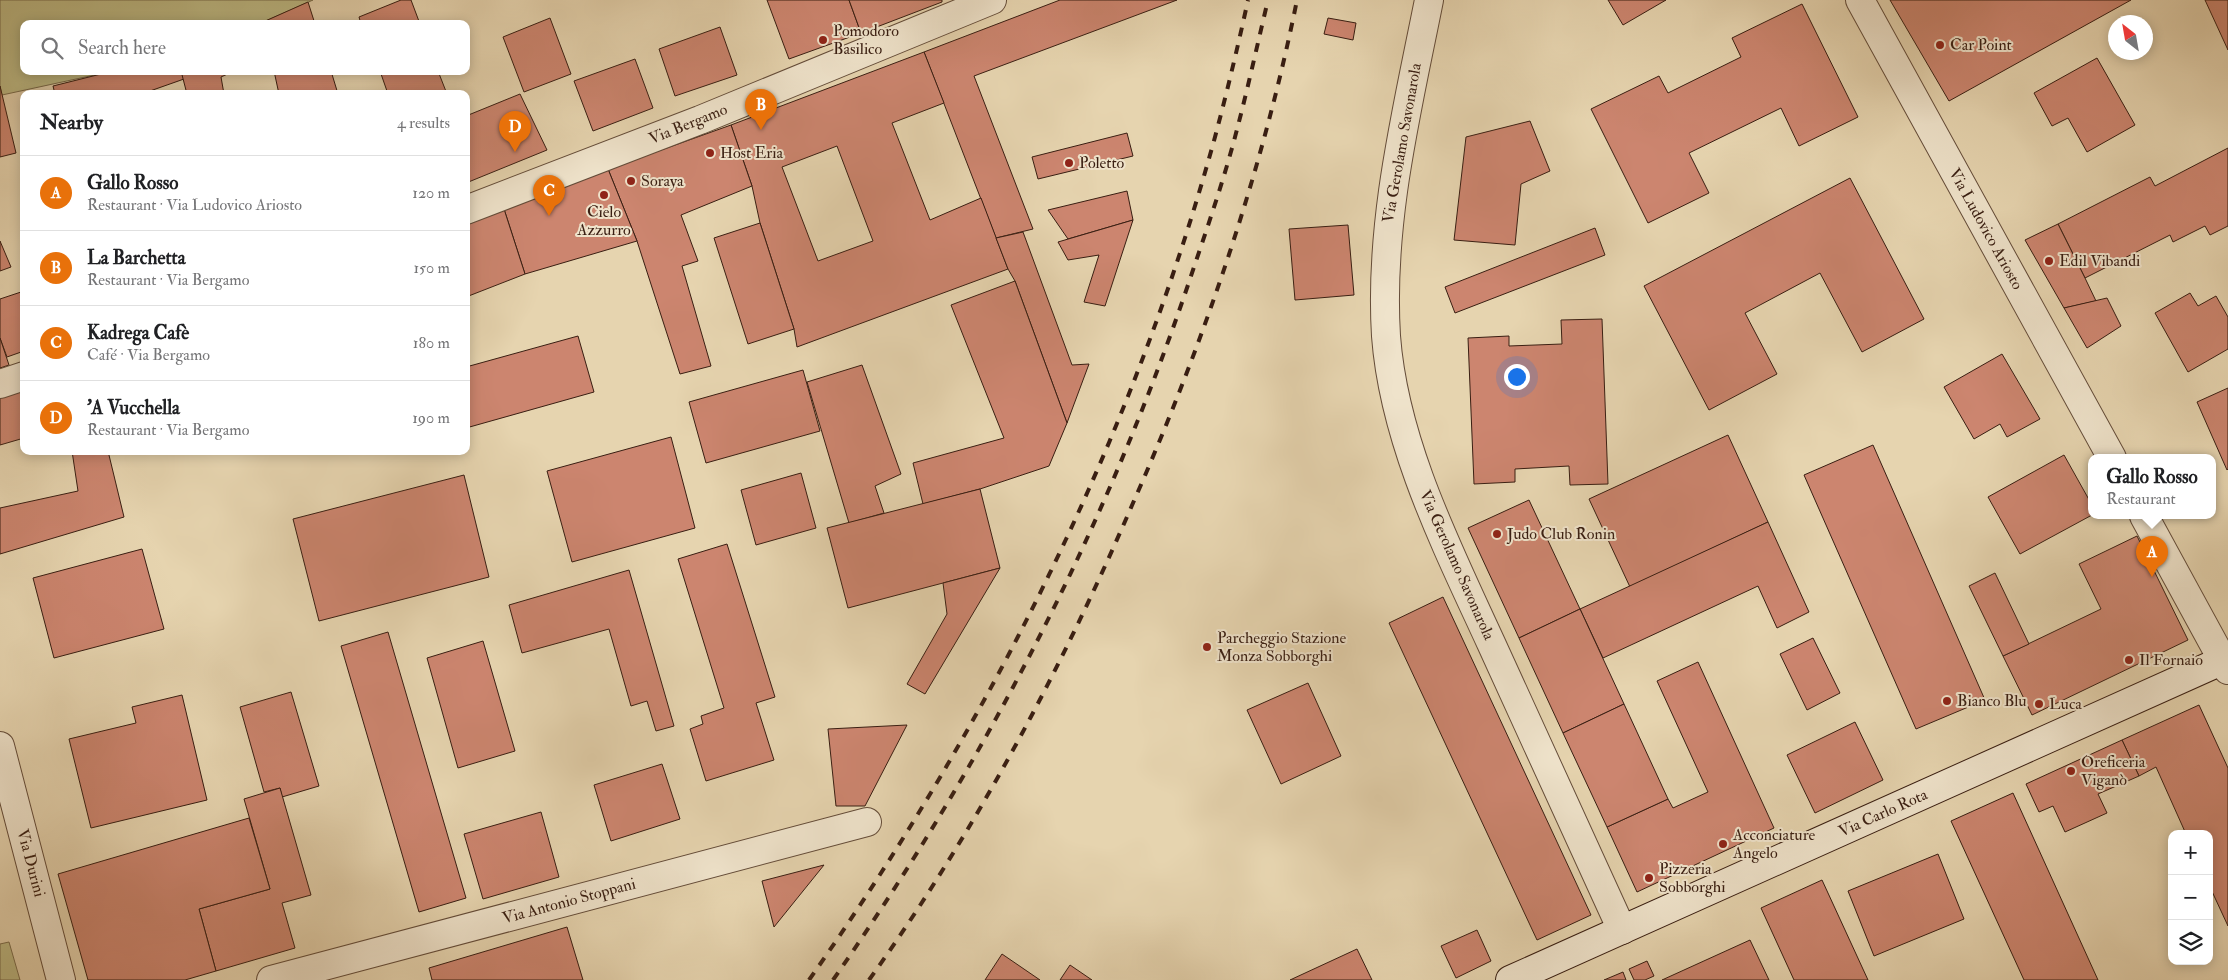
<!DOCTYPE html>
<meta charset="utf-8">
<style>
:root{--surface:#fff;--page:#f2f2f2;--text:#202124;--muted:#757577;--line:#e0e0e0;--accent:#8f2418}
body{margin:0;font-family:"IM FELL Double Pica",serif;background:var(--page);color:var(--text)}
.controls{position:absolute;right:15px;bottom:15px;display:grid;overflow:hidden;border-radius:10px;box-shadow:0 2px 12px #0003}
.controls button{width:45px;height:45px;display:grid;place-items:center;padding:0;border:0;border-bottom:1px solid var(--line);background:var(--surface);color:var(--text);font:25px sans-serif}
.compass{position:absolute;left:2108px;top:15px;width:45px;height:45px;border-radius:50%;background:var(--surface);box-shadow:0 2px 12px #0003;rotate:329deg}
.you{position:absolute;left:1516px;top:376px;width:18px;height:18px;margin:-12px;border:4px solid #fff;border-radius:50%;background:#1a73e8;box-shadow:0 0 0 8px #1a73e833}
.badge{display:grid;place-items:center;width:32px;height:32px;border-radius:50%;background:var(--accent);color:#fff;font-size:16px;font-weight:700}
.pin{position:absolute;translate:-50% -41px;filter:drop-shadow(0 1px 2px #0008)}
.pin::after{content:'';position:absolute;top:26px;width:18px;height:15px;background:inherit;clip-path:polygon(0 0,100% 0,50% 100%)}
.popup{position:absolute;left:2088px;top:454px;width:128px;height:65px;box-sizing:border-box;display:grid;place-content:center;border-radius:10px;background:var(--surface);filter:drop-shadow(0 1px 4px #0005);font-size:16px;white-space:nowrap;color:var(--muted)}
.popup b{font-size:19px;color:var(--text)}
.popup::after{content:'';position:absolute;left:50%;top:100%;margin-left:-10px;border:10px solid transparent;border-top-color:var(--surface)}
.list{margin:0;padding:0;list-style:none}
h2{display:flex;justify-content:space-between;align-items:center;height:65px;margin:0;padding:0 20px;font-size:21px}
h2 small{font-size:16px;font-weight:400;color:var(--muted)}
.list li{display:grid;grid-template-columns:32px 1fr auto;gap:15px;align-items:center;box-sizing:border-box;height:75px;padding:0 20px;border-top:1px solid var(--line)}
.list b{display:block;font-size:19px;white-space:nowrap}
.list p{margin:0;font-size:16px;white-space:nowrap;color:var(--muted)}
.list em{font-size:16px;font-style:normal;color:var(--muted)}
.icon{flex:none;width:28px;height:28px;fill:none;stroke:currentColor;stroke-width:2;stroke-linecap:round;stroke-linejoin:round}
.map{position:relative;flex:none;width:2228px;height:980px;overflow:hidden}
.search{position:absolute;background:var(--surface);box-shadow:0 2px 12px #0003;left:20px;top:20px;width:450px;height:55px;display:flex;align-items:center;gap:12px;box-sizing:border-box;padding:0 18px;border-radius:10px;color:var(--muted);font-size:19px}
.panel{position:absolute;background:var(--surface);box-shadow:0 2px 12px #0003;left:20px;top:90px;width:450px;height:365px;border-radius:10px}
.map>svg:first-child{display:block}
</style>
<div class="map">
<svg width="2228" height="980" viewBox="0 0 2228 980">
<rect width="100%" height="100%" fill="#e6d4af"/>
<filter id="stains"><feTurbulence type="fractalNoise" baseFrequency=".004" numOctaves="4"/><feColorMatrix values="0 0 0 0 .2 0 0 0 0 .09 0 0 0 0 .02 0 0 0 .5 -.17"/></filter>
<radialGradient id="worn" r=".72"><stop offset=".6" stop-color="#630" stop-opacity="0"/><stop offset="1" stop-color="#630" stop-opacity=".3"/></radialGradient>
<g fill="#bdba85" stroke="#7b6c4c">
<polygon points="0,0 313,0 259,24 24,24 24,71 113,71 2,95 0,86"/>
<polygon points="9,942 20,980 0,980 0,944"/>
</g>
<g fill="#cc856f" stroke="#391e12" fill-rule="evenodd">
<polygon points="401,0 411,0 420,24 361,24 359,17"/>
<polygon points="767,0 849,0 861,33 789,59"/>
<polygon points="849,0 942,0 942,2 861,33"/>
<polygon points="1060,0 1177,0 974,76 1033,229 996,238 924,52"/>
<polygon points="1608,0 1666,0 1623,25"/>
<polygon points="1890,0 2131,0 1949,101"/>
<polygon points="2205,0 2228,0 2228,50"/>
<polygon points="308,2 315,24 264,24 263,22"/>
<polygon points="1802,4 1858,117 1799,146 1781,108 1689,153 1709,193 1648,223 1591,109 1659,76 1668,93 1741,57 1732,38"/>
<polygon points="550,18 571,74 524,92 503,37"/>
<polygon points="1328,18 1356,23 1353,40 1324,34"/>
<polygon points="720,27 737,75 675,96 659,49"/>
<path d="M924,52l20,51 -52,20 38,97 51,-22 27,71 -211,78 -3,-18 -34,-106 -8,-37 -21,-61zM837,146l36,95 -55,20 -36,-94z"/>
<polygon points="2097,58 2135,125 2087,152 2068,118 2052,126 2034,93"/>
<polygon points="635,59 653,108 593,131 574,81"/>
<polygon points="113,71 181,71 184,79 150,91 150,94 55,94 53,86"/>
<polygon points="181,71 234,71 221,77 224,94 187,94"/>
<polygon points="274,71 331,71 338,94 279,94"/>
<polygon points="380,71 438,71 447,94 388,94"/>
<polygon points="0,86 16,153 0,157"/>
<polygon points="520,94 547,150 466,183 466,116"/>
<polygon points="1530,121 1550,171 1521,184 1515,245 1454,240 1466,137"/>
<polygon points="731,125 752,186 681,215 698,261 682,266 711,366 680,374 637,241 608,169"/>
<polygon points="1127,133 1133,156 1038,179 1032,157"/>
<polygon points="2228,148 2228,226 2210,235 2205,226 2173,242 2170,235 2085,278 2058,224 2150,177 2155,186"/>
<polygon points="608,169 637,241 525,274 504,209"/>
<polygon points="1850,178 1924,319 1862,352 1820,273 1745,313 1777,374 1709,410 1644,286"/>
<polygon points="1127,191 1133,220 1068,239 1048,210"/>
<polygon points="504,209 525,274 466,297 466,224"/>
<polygon points="1133,220 1105,306 1084,302 1099,255 1068,260 1058,242"/>
<polygon points="760,223 794,329 748,344 714,238"/>
<polygon points="2058,224 2085,278 2096,301 2064,308 2025,240"/>
<polygon points="1348,225 1354,295 1295,300 1289,229"/>
<polygon points="1595,228 1605,255 1455,313 1445,287"/>
<polygon points="1023,232 1072,365 1089,364 1067,423 1015,281 1008,269 996,238"/>
<polygon points="0,241 11,267 0,271"/>
<polygon points="1015,281 1067,423 1049,466 980,489 923,504 913,463 1004,438 951,305"/>
<polygon points="24,291 24,351 7,357 0,338 0,299"/>
<polygon points="2190,293 2198,306 2216,296 2228,317 2228,349 2188,372 2155,313"/>
<polygon points="2107,298 2121,326 2087,348 2064,308"/>
<polygon points="1602,319 1608,484 1570,485 1569,466 1515,469 1515,482 1474,484 1468,338 1509,336 1509,346 1562,344 1561,320"/>
<polygon points="578,336 594,392 466,428 466,367"/>
<polygon points="0,338 9,365 0,368"/>
<polygon points="2002,354 2040,419 2007,437 2000,424 1974,439 1944,387"/>
<polygon points="862,365 901,474 875,486 884,513 849,523 807,382"/>
<polygon points="803,370 820,431 706,463 689,402"/>
<polygon points="24,388 24,438 0,445 0,397"/>
<polygon points="2228,388 2228,469 2227,470 2197,402"/>
<polygon points="1728,435 1768,522 1630,587 1589,499"/>
<polygon points="671,437 695,528 572,562 547,471"/>
<polygon points="1873,445 1985,700 1916,729 1804,475"/>
<polygon points="72,451 108,451 124,517 0,554 0,508 78,491"/>
<polygon points="2064,455 2092,505 2092,515 2020,554 1988,497"/>
<polygon points="801,473 816,528 756,545 741,490"/>
<polygon points="464,475 489,577 319,621 293,519"/>
<polygon points="980,489 1000,568 848,608 827,528"/>
<polygon points="1529,500 1580,609 1519,638 1468,528"/>
<polygon points="1768,522 1809,612 1777,628 1758,586 1603,658 1580,609"/>
<polygon points="2137,536 2188,640 2032,715 2003,656 2101,609 2079,564"/>
<polygon points="727,544 775,697 756,703 774,760 706,781 690,729 703,724 701,716 724,708 678,559"/>
<polygon points="142,549 164,629 54,658 33,578"/>
<polygon points="1000,568 925,694 907,684 947,614 943,583"/>
<polygon points="629,570 674,726 656,731 647,701 631,706 609,629 522,653 509,605"/>
<polygon points="1995,573 2029,644 2003,656 1969,586"/>
<polygon points="1443,597 1591,915 1537,940 1389,623"/>
<polygon points="1580,609 1624,704 1563,733 1519,638"/>
<polygon points="388,632 466,898 419,912 341,646"/>
<polygon points="1813,638 1840,693 1807,710 1780,654"/>
<polygon points="483,641 515,751 458,768 427,658"/>
<polygon points="1698,662 1774,828 1637,892 1607,827 1668,799 1673,808 1708,792 1657,681"/>
<polygon points="1308,683 1341,756 1281,784 1247,710"/>
<polygon points="291,692 319,786 282,797 280,788 264,792 240,707"/>
<polygon points="182,695 207,800 91,828 69,739 136,723 132,707"/>
<polygon points="1624,704 1668,799 1607,827 1563,733"/>
<polygon points="2199,705 2228,768 2228,926 2209,885 2209,834 2186,834 2156,767 2139,776 2122,740"/>
<polygon points="1855,722 1883,780 1815,813 1787,755"/>
<polygon points="907,725 865,806 836,806 828,729"/>
<polygon points="2122,740 2139,776 2098,794 2107,813 2065,832 2053,806 2039,812 2026,784"/>
<polygon points="662,764 680,819 611,841 594,785"/>
<polygon points="280,788 311,895 282,903 295,948 216,971 199,909 270,889 244,799"/>
<polygon points="2013,793 2098,980 2024,980 1951,821"/>
<polygon points="541,812 559,877 483,899 464,834"/>
<polygon points="249,818 270,889 199,909 216,971 185,980 88,980 58,874"/>
<polygon points="1938,854 1964,919 1874,956 1848,891"/>
<polygon points="824,865 774,927 762,881"/>
<polygon points="1822,880 1868,980 1794,980 1761,908"/>
<polygon points="567,927 583,980 432,980 429,968"/>
<polygon points="1477,930 1491,961 1456,978 1441,946"/>
<polygon points="1750,940 1769,980 1662,980"/>
<polygon points="1357,949 1372,980 1290,980"/>
<polygon points="1002,954 1040,980 985,980"/>
<polygon points="1647,961 1654,976 1645,980 1634,980 1629,969"/>
<polygon points="1070,965 1092,980 1060,980"/>
<polygon points="1623,972 1626,980 1604,980"/>
</g>
<g fill="none" stroke-linecap="round" stroke-linejoin="round">
<g stroke="#644c39" stroke-width="30">
<g id="street">
<path d="M1429,0c-22,111 -50,222 -43,336 8,107 61,211 105,307 44,95 87,191 131,287"/>
<polyline points="1860,0 2112,458"/>
<polyline points="466,210 700,120 992,0"/>
<polyline points="0,384 24,376"/>
<polyline points="2144,516 2228,670"/>
<polyline points="0,746 61,980"/>
<polyline points="271,980 867,822"/>
</g>
</g>
<g stroke="#391e12" stroke-width="30">
<polyline id="secondary" points="1510,980 2228,658"/>
</g>
<use href="#street" stroke="#efe3cb" stroke-width="28"/>
<use href="#secondary" stroke="#efe3cb" stroke-width="28"/>
<g stroke="#391e12" stroke-width="4" stroke-dasharray="9 9" stroke-linecap="butt">
<path d="M809,980c180,-256 323,-540 406,-843 12,-45 23,-91 33,-137"/>
<path d="M833,980c150,-215 272,-449 356,-698 16,-48 33,-96 46,-145 12,-45 22,-91 33,-137"/>
<path d="M869,980c106,-148 192,-310 264,-477 71,-161 129,-330 164,-503"/>
</g>
</g>
<g fill="#8f2418" stroke="#efe3cb" stroke-width="2">
<circle cx="823" cy="40" r="5"/>
<circle cx="1940" cy="45" r="5"/>
<circle cx="710" cy="153" r="5"/>
<circle cx="1069" cy="163" r="5"/>
<circle cx="631" cy="181" r="5"/>
<circle cx="604" cy="195" r="5"/>
<circle cx="2049" cy="261" r="5"/>
<circle cx="1497" cy="534" r="5"/>
<circle cx="1207" cy="647" r="5"/>
<circle cx="2129" cy="660" r="5"/>
<circle cx="1947" cy="701" r="5"/>
<circle cx="2039" cy="704" r="5"/>
<circle cx="2071" cy="771" r="5"/>
<circle cx="1723" cy="844" r="5"/>
<circle cx="1649" cy="878" r="5"/>
</g>
<g text-anchor="middle" dominant-baseline="central" stroke-width="4" stroke-linejoin="round" paint-order="stroke">
<g font-size="16" fill="#391e12" stroke="#efe3cb" text-anchor="start">
<text x="833" y="31">Pomodoro<tspan x="833" dy="18">Basilico</tspan></text>
<text x="1950" y="45">Car Point</text>
<text x="720" y="153">Host Eria</text>
<text x="1079" y="163">Poletto</text>
<text x="641" y="181">Soraya</text>
<text x="604" y="212" text-anchor="middle">Cielo<tspan x="604" dy="18">Azzurro</tspan></text>
<text x="2059" y="261">Edil Vibandi</text>
<text x="1507" y="534">Judo Club Ronin</text>
<text x="1217" y="638">Parcheggio Stazione<tspan x="1217" dy="18">Monza Sobborghi</tspan></text>
<text x="2139" y="660">Il Fornaio</text>
<text x="1957" y="701">Bianco Blu</text>
<text x="2049" y="704">Luca</text>
<text x="2081" y="762">Oreficeria<tspan x="2081" dy="18">Viganò</tspan></text>
<text x="1733" y="835">Acconciature<tspan x="1733" dy="18">Angelo</tspan></text>
<text x="1659" y="869">Pizzeria<tspan x="1659" dy="18">Sobborghi</tspan></text>
</g>
<g font-size="16" fill="#391e12" stroke="#efe3cb">
<text transform="translate(688 124) rotate(-22)">Via Bergamo</text>
<text transform="translate(1402 143) rotate(-80)">Via Gerolamo Savonarola</text>
<text transform="translate(1986 229) rotate(61)">Via Ludovico Ariosto</text>
<text transform="translate(1457 565) rotate(66)">Via Gerolamo Savonarola</text>
<text transform="translate(1883 813) rotate(-24)">Via Carlo Rota</text>
<text transform="translate(31 863) rotate(75)">Via Durini</text>
<text transform="translate(569 901) rotate(-15)">Via Antonio Stoppani</text>
</g>
</g>
<rect width="100%" height="100%" filter="url(#stains)"/>
<rect width="100%" height="100%" fill="url(#worn)"/>
</svg>
<div class="controls">
<button>+</button>
<button>−</button>
<button><svg class="icon" aria-label="layers" viewBox="0 0 24 24"><path d="M12 4l9 5-9 5-9-5zM3 14l9 5 9-5"/></svg></button>
</div>
<svg class="compass" viewBox="-18 -18 36 36"><path d="M0-13l5 13h-10z" fill="#e53935"/><path d="M0 13l5-13h-10z" fill="#757577"/></svg>
<div class="you"></div>
<div class="pin badge" style="left:2152px;top:577px;background:#e8710a">A</div>
<div class="popup"><b>Gallo Rosso</b>Restaurant</div>
<div class="pin badge" style="left:761px;top:130px;background:#e8710a">B</div>
<div class="pin badge" style="left:549px;top:216px;background:#e8710a">C</div>
<div class="pin badge" style="left:515px;top:152px;background:#e8710a">D</div>
<div class="search"><svg class="icon" aria-label="search" viewBox="0 0 24 24"><circle cx="10" cy="10" r="6"/><path d="M15 15l6 6"/></svg>Search here</div>
<section class="panel">
<h2>Nearby<small>4 results</small></h2>
<ul class="list">
<li><span class="badge" style="background:#e8710a">A</span><div><b>Gallo Rosso</b><p>Restaurant · Via Ludovico Ariosto</p></div><em>120 m</em></li>
<li><span class="badge" style="background:#e8710a">B</span><div><b>La Barchetta</b><p>Restaurant · Via Bergamo</p></div><em>150 m</em></li>
<li><span class="badge" style="background:#e8710a">C</span><div><b>Kadrega Cafè</b><p>Café · Via Bergamo</p></div><em>180 m</em></li>
<li><span class="badge" style="background:#e8710a">D</span><div><b>'A Vucchella</b><p>Restaurant · Via Bergamo</p></div><em>190 m</em></li>
</ul>
</section>
</div>
